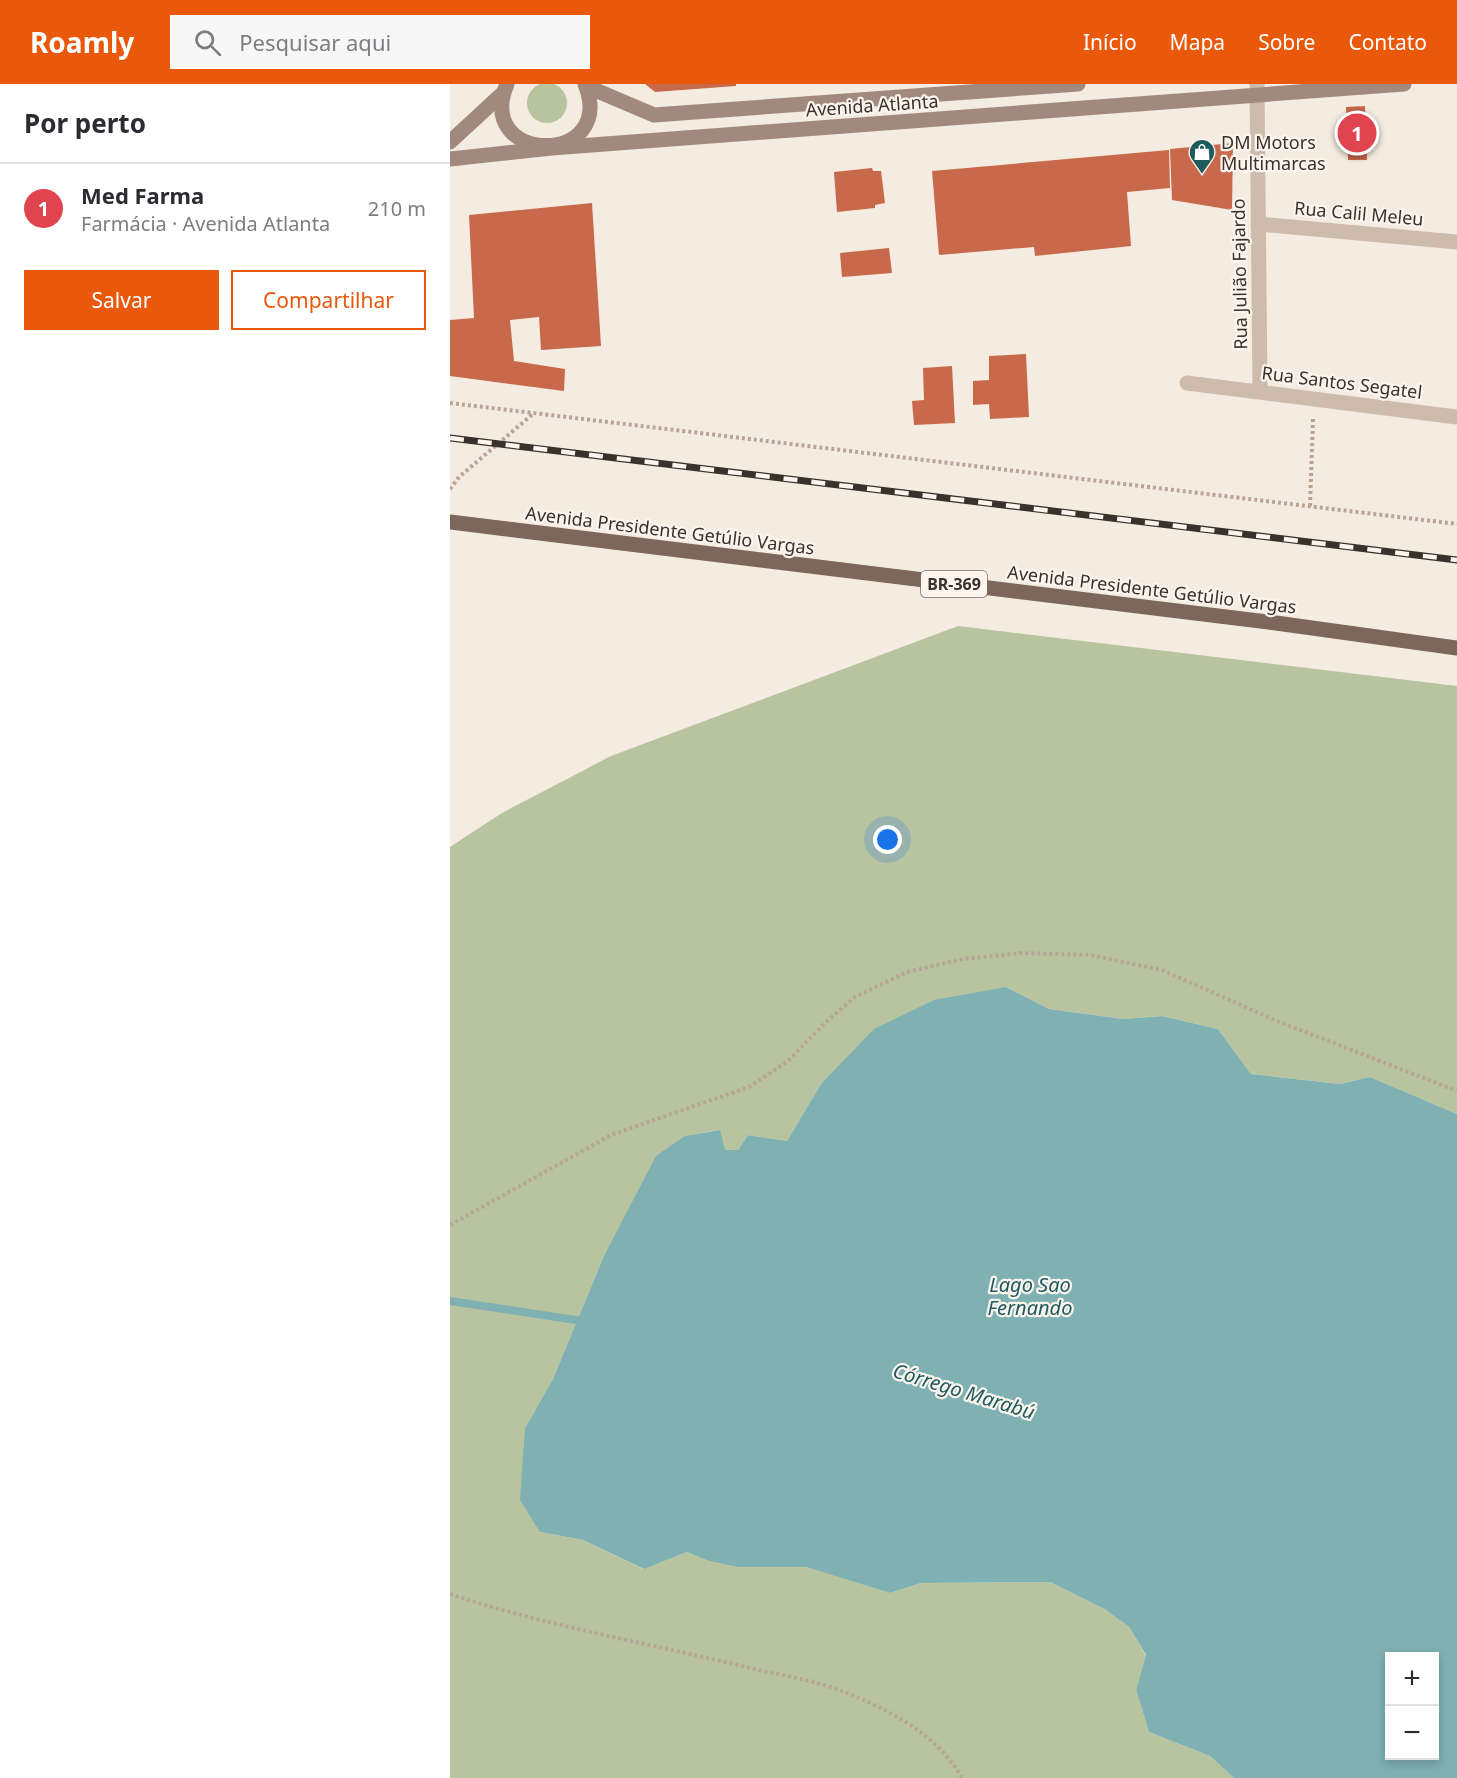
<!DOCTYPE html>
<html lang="pt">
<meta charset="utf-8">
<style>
:root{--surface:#fff;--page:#f7f7f7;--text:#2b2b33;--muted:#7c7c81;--line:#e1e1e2;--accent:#ea580c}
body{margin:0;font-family:"Noto Sans",sans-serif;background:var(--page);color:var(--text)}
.controls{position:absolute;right:18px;bottom:18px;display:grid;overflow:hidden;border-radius:0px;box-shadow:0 3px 9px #0003}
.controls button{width:54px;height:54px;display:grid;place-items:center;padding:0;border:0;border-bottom:2px solid var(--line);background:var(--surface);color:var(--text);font:30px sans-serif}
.you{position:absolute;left:438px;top:756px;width:21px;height:21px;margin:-15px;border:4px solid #fff;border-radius:50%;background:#1a73e8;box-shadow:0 0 0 9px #1a73e833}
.badge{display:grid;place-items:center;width:39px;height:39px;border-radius:50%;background:var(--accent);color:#fff;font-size:20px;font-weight:700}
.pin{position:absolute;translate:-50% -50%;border:3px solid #fff;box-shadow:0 2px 6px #0006}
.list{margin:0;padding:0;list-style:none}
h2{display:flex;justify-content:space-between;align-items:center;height:78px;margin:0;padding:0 24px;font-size:26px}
h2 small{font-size:20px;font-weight:400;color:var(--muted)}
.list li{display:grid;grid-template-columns:39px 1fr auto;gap:18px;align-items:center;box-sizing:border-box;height:90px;padding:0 24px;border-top:2px solid var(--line)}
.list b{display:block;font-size:22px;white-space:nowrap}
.list p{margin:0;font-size:20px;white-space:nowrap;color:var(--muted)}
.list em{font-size:20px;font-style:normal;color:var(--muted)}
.actions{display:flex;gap:12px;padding:18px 24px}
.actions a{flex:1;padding:14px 0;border:2px solid var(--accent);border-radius:0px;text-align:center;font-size:21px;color:var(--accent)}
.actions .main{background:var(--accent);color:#fff}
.icon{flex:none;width:33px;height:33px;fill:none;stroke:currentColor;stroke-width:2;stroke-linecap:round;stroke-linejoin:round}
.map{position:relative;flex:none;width:1007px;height:1694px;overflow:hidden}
header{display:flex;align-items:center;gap:36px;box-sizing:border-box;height:84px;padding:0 30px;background:var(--accent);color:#fff}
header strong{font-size:28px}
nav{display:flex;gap:33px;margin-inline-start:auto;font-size:21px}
.search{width:420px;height:54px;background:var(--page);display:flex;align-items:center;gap:15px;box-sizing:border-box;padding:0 21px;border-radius:0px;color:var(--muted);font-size:22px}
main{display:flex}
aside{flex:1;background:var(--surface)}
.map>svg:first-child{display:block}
</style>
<header>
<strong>Roamly</strong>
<div class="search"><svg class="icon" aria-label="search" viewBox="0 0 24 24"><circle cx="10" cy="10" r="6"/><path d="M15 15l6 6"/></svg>Pesquisar aqui</div>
<nav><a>Início</a><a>Mapa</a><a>Sobre</a><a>Contato</a></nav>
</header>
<main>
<aside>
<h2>Por perto<small></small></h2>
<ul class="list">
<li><span class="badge" style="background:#e0444e">1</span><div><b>Med Farma</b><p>Farmácia · Avenida Atlanta</p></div><em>210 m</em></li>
</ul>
<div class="actions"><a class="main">Salvar</a><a>Compartilhar</a></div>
</aside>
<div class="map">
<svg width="1007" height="1694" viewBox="0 0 1007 1694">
<rect width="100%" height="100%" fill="#f4ebe1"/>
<g fill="#b8c4a0">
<circle cx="97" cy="19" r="20"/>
<polygon points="508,542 1007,602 1007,1030 920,993 890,1000 801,990 768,945 712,932 673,935 599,925 556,903 371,1000 337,1057 298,1051 288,1066 274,1066 269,1046 235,1052 153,1174 103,1295 75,1344 90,1448 133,1456 193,1485 237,1468 288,1483 357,1482 440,1509 471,1499 600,1498 656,1526 679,1543 696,1572 686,1606 699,1648 760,1672 784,1694 0,1694 0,763 52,729 161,672"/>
</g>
<path fill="#7fb0b2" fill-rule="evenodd" d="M556,903l43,22 74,10 39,-3 56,13 33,45 89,10 30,-7 87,37v664h-223l-24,-22 -61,-24 -13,-42 10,-35 -17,-28 -23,-17 -56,-28 -129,1 -31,10 -83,-26h-69l-28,-6 -23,-9 -43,17 -61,-29 -43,-8 -20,-32 5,-72 28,-49 50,-121 53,-102 29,-20 35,-6 5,20h13l10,-15 39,6 34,-57 53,-55 60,-29zM940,1572h44v100h-44z"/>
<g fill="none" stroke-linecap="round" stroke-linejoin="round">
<polyline stroke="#7fb0b2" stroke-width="8" points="0,1217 139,1238"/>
</g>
<g fill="#c8694b">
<polygon points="195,0 286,0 286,2 205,8"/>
<polygon points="915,22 917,76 898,76 896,23"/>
<polygon points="783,59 782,126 722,116 720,65"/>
<polygon points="719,66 720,104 677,108 681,162 585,172 584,163 489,171 482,87"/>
<polygon points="422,84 423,87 431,87 435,119 425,121 425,124 387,128 384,88"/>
<polygon points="142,119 151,262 91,266 89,233 60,236 64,277 115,285 114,307 0,292 0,236 24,234 19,131"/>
<polygon points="439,164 442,189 392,193 390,169"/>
<polygon points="576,270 579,333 540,335 539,320 523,321 523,297 539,296 539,272"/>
<polygon points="502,282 505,339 464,341 462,317 474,316 473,284"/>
</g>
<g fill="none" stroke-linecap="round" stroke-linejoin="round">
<g stroke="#b9a596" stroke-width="4" stroke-dasharray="3 3" stroke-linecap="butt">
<polyline points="0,319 1007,440"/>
<polyline points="0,405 9,393 84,329"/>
<polyline points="860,422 863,335"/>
<polyline points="0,1141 161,1051 299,1003 338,977 376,938 405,913 457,888 513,875 571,869 640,871 712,886 827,937 1007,1007"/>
<path d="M0,1510c97,32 197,49 296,73 33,8 70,13 101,26 44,18 91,42 115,85"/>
</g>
<g stroke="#cdbbac" stroke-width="15">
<polyline points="807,0 810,307"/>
<polyline points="808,140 1007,158"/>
<polyline points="737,299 1007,333"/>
</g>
<g stroke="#a18a7d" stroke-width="15">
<path d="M57,0c-34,81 111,83 78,0"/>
<polyline points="136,2 204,31 628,0"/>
<polyline points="0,58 53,9"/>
<polyline points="0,75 102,64 954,0"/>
</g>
<polyline stroke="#7d675c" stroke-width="15" points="0,438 826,539 1007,564"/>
<g stroke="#3b302b" stroke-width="7">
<polyline id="rail" points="0,354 1007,476"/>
</g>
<use href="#rail" stroke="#fbf5ee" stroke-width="4.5" stroke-dasharray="14" stroke-linecap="butt"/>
</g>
<defs>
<g id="shop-pin" transform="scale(1.35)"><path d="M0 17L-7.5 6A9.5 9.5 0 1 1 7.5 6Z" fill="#1f5a5e" stroke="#fbf5ee"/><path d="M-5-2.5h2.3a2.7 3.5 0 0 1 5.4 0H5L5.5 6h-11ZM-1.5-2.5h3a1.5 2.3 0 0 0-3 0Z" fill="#fff"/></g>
</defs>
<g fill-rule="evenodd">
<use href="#shop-pin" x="752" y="68"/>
</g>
<g text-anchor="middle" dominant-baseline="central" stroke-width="4.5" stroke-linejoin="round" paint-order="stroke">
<rect fill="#fbf5ee" stroke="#756b66" stroke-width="1.5" x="471" y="487" width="66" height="26" rx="4.5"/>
<g font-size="16" font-weight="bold" fill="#3b302b">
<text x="504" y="500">BR-369</text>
</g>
<g font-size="18" fill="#3b302b" stroke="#fbf5ee">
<text transform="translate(422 21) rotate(-4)">Avenida Atlanta</text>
<text transform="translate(909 129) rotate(5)">Rua Calil Meleu</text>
<text transform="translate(789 190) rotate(-91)">Rua Julião Fajardo</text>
<text transform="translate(892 298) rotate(7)">Rua Santos Segatel</text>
<text transform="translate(220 446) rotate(7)">Avenida Presidente Getúlio Vargas</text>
<text transform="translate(702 505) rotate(7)">Avenida Presidente Getúlio Vargas</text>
</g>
<g font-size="18" fill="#3b302b" stroke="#fbf5ee" text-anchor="start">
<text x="771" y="58">DM Motors<tspan x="771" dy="21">Multimarcas</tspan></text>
</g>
<g font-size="20" font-style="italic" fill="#1f5a5e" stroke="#fbf5ee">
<text x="580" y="1200">Lago Sao<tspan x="580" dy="23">Fernando</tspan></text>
<text transform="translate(514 1307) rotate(17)">Córrego Marabú</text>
</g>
</g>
</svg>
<div class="controls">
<button>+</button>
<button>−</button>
</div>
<div class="you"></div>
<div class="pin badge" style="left:907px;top:49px;background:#e0444e">1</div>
</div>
</main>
